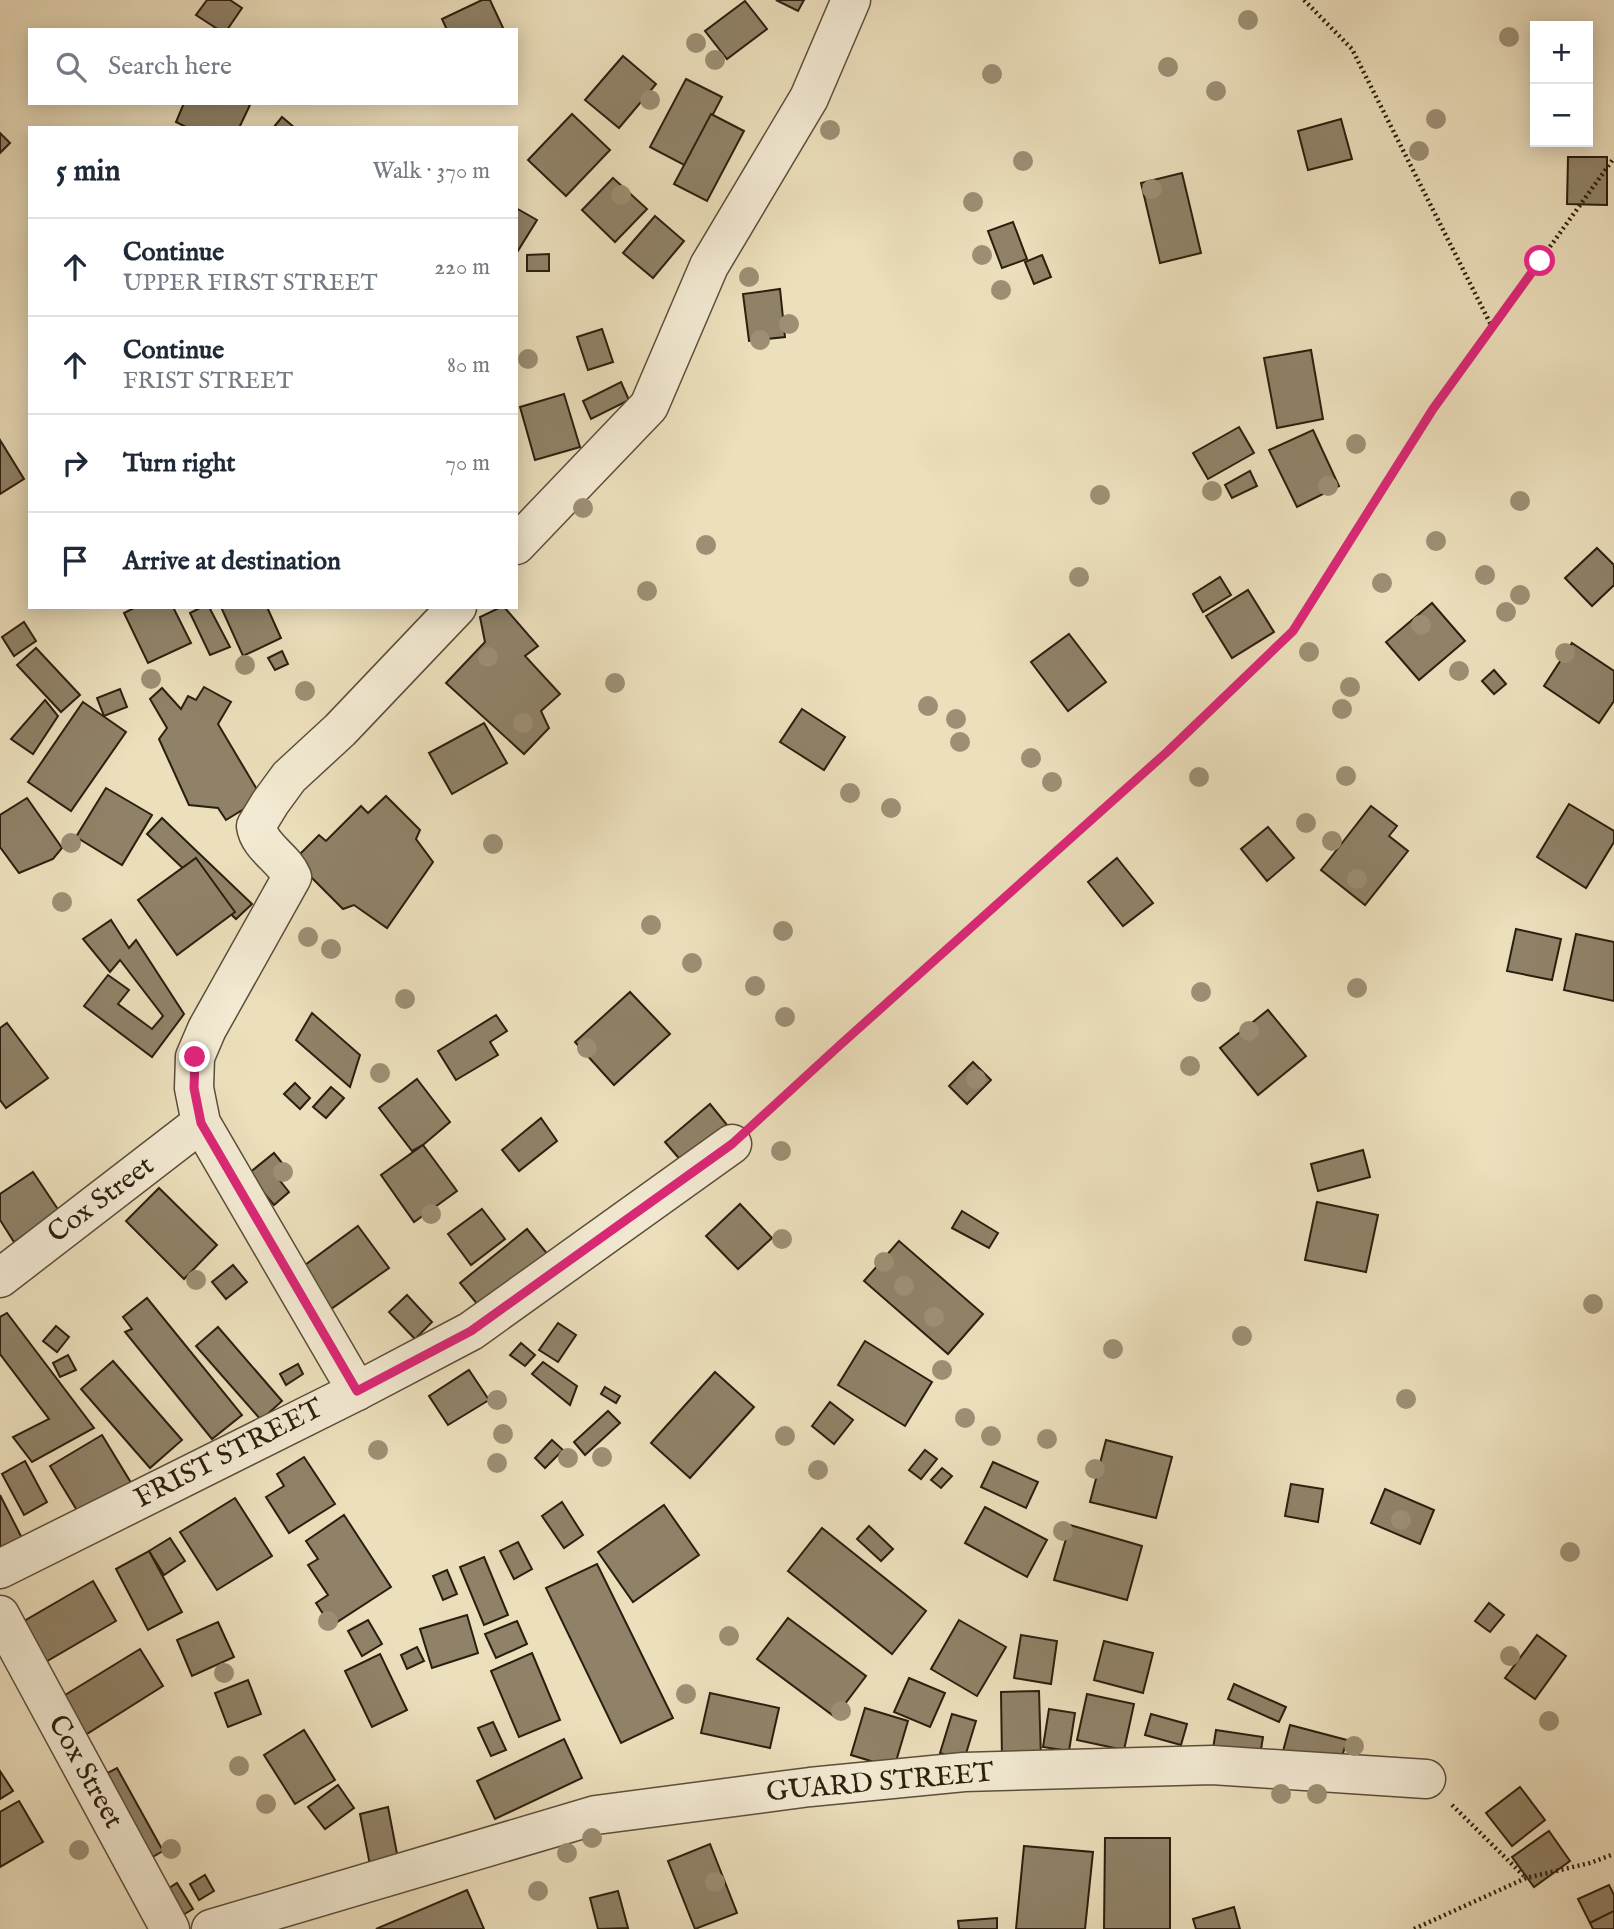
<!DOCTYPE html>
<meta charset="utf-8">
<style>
:root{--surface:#fff;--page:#f2f2f3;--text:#1f2937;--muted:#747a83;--line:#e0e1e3}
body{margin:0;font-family:"IM FELL English",serif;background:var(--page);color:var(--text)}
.controls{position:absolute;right:21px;top:21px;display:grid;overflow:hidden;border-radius:0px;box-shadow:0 4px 18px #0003}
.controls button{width:63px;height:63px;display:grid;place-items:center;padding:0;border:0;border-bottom:2px solid var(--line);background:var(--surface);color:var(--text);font:35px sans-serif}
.stop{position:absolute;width:21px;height:21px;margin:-16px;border:5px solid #db2777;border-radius:50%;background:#fff}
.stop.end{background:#db2777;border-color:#fff;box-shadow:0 2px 7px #0008}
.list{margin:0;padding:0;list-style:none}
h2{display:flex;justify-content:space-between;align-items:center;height:91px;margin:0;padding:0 28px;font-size:30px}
h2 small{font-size:23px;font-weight:400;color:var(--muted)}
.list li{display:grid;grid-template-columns:46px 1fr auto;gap:21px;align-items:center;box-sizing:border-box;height:98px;padding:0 28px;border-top:2px solid var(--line)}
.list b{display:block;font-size:26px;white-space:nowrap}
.list p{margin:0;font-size:23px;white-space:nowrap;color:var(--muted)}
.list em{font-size:23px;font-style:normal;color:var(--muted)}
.icon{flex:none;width:38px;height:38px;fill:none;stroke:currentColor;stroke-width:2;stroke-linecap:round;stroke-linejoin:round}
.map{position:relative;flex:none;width:1614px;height:1929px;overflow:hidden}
.search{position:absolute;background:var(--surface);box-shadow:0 4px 18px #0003;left:28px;top:28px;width:490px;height:77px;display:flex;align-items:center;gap:18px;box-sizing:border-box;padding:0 24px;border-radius:0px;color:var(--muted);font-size:26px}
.panel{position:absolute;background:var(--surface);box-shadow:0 4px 18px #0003;left:28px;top:126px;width:490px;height:483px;border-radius:0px}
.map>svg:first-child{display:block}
</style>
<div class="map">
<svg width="1614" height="1929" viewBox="0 0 1614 1929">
<rect width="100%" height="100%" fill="#ecdfbc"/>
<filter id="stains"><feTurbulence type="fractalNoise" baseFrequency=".00286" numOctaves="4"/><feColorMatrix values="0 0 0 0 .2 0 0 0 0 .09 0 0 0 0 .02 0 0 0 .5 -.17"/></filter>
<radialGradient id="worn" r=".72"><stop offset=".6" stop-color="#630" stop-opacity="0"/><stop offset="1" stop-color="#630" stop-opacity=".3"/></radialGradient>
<g fill="#908268" stroke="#2c1e0e" stroke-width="2">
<polygon points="207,0 230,0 242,8 227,30 219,30 196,15"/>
<polygon points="482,0 490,0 504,30 447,30 442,19"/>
<polygon points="776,0 804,0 798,11"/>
<polygon points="745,1 767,29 727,59 705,31"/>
<polygon points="623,56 656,84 619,128 585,100"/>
<polygon points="686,79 722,97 686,166 650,147"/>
<polygon points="184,103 246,103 250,105 239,128 188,128 176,122"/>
<polygon points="572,114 610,150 566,196 528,160"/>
<polygon points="711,114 744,131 707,201 674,184"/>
<polygon points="282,117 295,128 273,128"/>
<polygon points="1341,119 1352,159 1308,170 1298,131"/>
<polygon points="0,133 10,143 0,153"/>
<polygon points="1568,157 1607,157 1607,205 1567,204"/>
<polygon points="1182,173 1201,253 1160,263 1141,183"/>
<polygon points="613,178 647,209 615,242 582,210"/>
<polygon points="516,208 537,220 516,254"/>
<polygon points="655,216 684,241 653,278 623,253"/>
<polygon points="1013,222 1027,259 1002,268 988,231"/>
<polygon points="549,254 549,271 527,271 527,255"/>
<polygon points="1042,255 1051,277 1034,284 1025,262"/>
<polygon points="780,289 785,337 749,341 743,294"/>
<polygon points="602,329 613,362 588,370 577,337"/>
<polygon points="1311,350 1323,419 1277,428 1264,358"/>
<polygon points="621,382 629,400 591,419 583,401"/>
<polygon points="564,394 580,447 535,460 520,407"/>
<polygon points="1239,427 1254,453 1208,479 1193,453"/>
<polygon points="1313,430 1339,486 1297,507 1269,450"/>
<polygon points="0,440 24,479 0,494"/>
<polygon points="1250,471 1257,486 1232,498 1225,485"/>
<polygon points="1597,548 1614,565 1614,585 1592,606 1565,578"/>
<polygon points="1220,577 1231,595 1203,612 1193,594"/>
<polygon points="1248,590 1274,632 1232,658 1206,616"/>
<polygon points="1432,603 1465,641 1419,680 1386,642"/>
<polygon points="136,607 173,607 191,643 148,663 124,613"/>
<polygon points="202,607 209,607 230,647 210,655 190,613"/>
<polygon points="221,607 267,607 281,638 243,656"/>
<polygon points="501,607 504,607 538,646 525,656 560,694 541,711 549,728 524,754 446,683 485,642 480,617"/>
<polygon points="24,622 36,641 14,656 2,637"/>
<polygon points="1069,634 1106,682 1068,711 1031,662"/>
<polygon points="1572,643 1614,671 1614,701 1599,723 1544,686"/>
<polygon points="36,648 80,695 61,712 17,665"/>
<polygon points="282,651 288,664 275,670 268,658"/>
<polygon points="1494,670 1506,684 1494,694 1482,681"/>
<polygon points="204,687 231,702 218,724 262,798 226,820 218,808 189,805 159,739 167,728 150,699 162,688 181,709 188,696 196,700"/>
<polygon points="120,689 127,707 104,716 97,698"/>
<polygon points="45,700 58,716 33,754 11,739"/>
<polygon points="83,702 126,732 71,811 28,782"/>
<polygon points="802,709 845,737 824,770 780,742"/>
<polygon points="484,723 507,763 452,794 429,753"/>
<polygon points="106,788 152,815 122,865 76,837"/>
<polygon points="386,796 420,830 416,839 433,862 387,928 354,905 343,909 294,860 319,835 326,841 361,806 368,813"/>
<polygon points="27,798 62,848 53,859 19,873 0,847 0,815"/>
<polygon points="1569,804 1614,831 1614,842 1586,888 1537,857"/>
<polygon points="1371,806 1397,826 1389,836 1408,851 1365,905 1321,870"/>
<polygon points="162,818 252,904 236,919 147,834"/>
<polygon points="1268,827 1294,858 1267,881 1241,849"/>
<polygon points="196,858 235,912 177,955 138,900"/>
<polygon points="1117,858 1153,903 1123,926 1088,882"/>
<polygon points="111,920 129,948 136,940 184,1014 152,1057 84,1006 108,975 129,990 118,1004 152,1029 163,1016 120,960 110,972 83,939"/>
<polygon points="1516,929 1561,939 1552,980 1507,971"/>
<polygon points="1576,934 1614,942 1614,1001 1564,990"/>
<polygon points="630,992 670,1034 614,1085 575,1042"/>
<polygon points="1268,1010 1306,1056 1258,1095 1220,1048"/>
<polygon points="312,1013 360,1055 350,1087 296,1040"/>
<polygon points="496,1015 507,1031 490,1042 498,1055 456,1080 438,1051"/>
<polygon points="7,1023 48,1078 6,1108 0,1100 0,1028"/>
<polygon points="973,1062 991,1080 967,1104 949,1086"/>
<polygon points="417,1079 450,1122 423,1145 412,1151 379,1108"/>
<polygon points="295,1083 310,1098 300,1109 284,1094"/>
<polygon points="331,1087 344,1098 326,1118 313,1107"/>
<polygon points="710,1104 745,1147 701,1184 665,1142"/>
<polygon points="541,1118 557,1141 519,1171 502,1150"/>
<polygon points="423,1145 457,1191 414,1222 381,1175"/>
<polygon points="1363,1150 1370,1177 1318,1191 1311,1164"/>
<polygon points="274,1153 287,1169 277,1177 289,1192 274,1205 248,1174"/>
<polygon points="33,1172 59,1211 14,1242 0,1220 0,1194"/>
<polygon points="159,1188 217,1245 184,1279 126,1221"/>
<polygon points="1317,1202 1378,1215 1366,1272 1305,1260"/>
<polygon points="740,1204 772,1238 738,1269 706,1236"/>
<polygon points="482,1209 505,1239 471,1265 448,1234"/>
<polygon points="962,1211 998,1233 989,1248 952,1228"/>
<polygon points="358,1226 389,1268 331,1309 301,1268"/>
<polygon points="527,1229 554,1262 487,1316 460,1283"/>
<polygon points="899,1241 983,1314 948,1354 864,1281"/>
<polygon points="233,1265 247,1282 226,1299 212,1282"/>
<polygon points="407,1295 432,1322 415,1339 389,1312"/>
<polygon points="147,1298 242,1415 212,1439 125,1332 132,1329 123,1317"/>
<polygon points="7,1313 94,1428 32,1462 13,1437 49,1419 0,1354 0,1317"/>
<polygon points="558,1323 576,1335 558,1362 539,1350"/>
<polygon points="56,1326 69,1337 57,1352 43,1341"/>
<polygon points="218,1327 282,1401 261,1420 196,1346"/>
<polygon points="865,1341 932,1382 905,1426 838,1385"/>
<polygon points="521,1343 535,1355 525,1366 510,1355"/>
<polygon points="68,1355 76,1370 60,1377 53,1363"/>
<polygon points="113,1361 182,1440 150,1468 81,1389"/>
<polygon points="543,1362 577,1386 570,1405 532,1374"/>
<polygon points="298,1364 303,1374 286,1385 280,1374"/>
<polygon points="469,1370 489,1400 448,1425 429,1396"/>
<polygon points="715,1372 754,1407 690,1478 651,1443"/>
<polygon points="605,1387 620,1396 616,1403 601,1394"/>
<polygon points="830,1402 853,1420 834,1444 812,1426"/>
<polygon points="608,1411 620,1423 585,1455 574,1442"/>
<polygon points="102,1435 133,1486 81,1517 50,1466"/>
<polygon points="552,1440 563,1450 545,1468 535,1458"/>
<polygon points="1106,1440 1172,1457 1156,1518 1090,1502"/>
<polygon points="925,1450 937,1459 921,1479 909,1470"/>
<polygon points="304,1457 335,1504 289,1533 266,1497 284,1486 277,1474"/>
<polygon points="25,1461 47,1502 24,1515 2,1474"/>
<polygon points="993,1462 1038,1482 1026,1508 981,1487"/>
<polygon points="942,1468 952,1476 941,1488 931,1480"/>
<polygon points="1291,1484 1323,1489 1318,1522 1285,1516"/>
<polygon points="1385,1489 1434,1510 1420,1544 1371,1523"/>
<polygon points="0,1495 24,1542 0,1555"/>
<polygon points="235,1498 272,1556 217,1590 180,1532"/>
<polygon points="562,1502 583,1535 564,1548 542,1516"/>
<polygon points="664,1505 699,1555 633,1602 598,1552"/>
<polygon points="985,1507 1047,1540 1027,1577 965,1543"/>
<polygon points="344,1515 391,1587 331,1626 316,1603 328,1595 308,1565 318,1559 306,1541"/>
<polygon points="1070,1525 1142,1546 1127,1600 1054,1580"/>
<polygon points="869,1526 893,1549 881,1561 857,1539"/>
<polygon points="822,1528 926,1611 892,1654 788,1571"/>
<polygon points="170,1538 185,1561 164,1575 149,1551"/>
<polygon points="518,1542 532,1569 514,1579 500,1551"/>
<polygon points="149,1551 182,1612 148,1630 116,1569"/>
<polygon points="484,1557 508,1615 484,1625 460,1567"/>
<polygon points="597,1564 673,1718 621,1743 546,1588"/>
<polygon points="447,1570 457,1594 443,1600 433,1576"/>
<polygon points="93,1581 116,1621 18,1678 0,1635"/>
<polygon points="1489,1603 1504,1615 1490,1632 1475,1621"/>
<polygon points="467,1615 478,1653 432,1668 420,1629"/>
<polygon points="788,1618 866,1676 835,1717 757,1659"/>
<polygon points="368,1620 382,1644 362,1656 348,1631"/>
<polygon points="959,1620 1006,1647 977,1696 931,1669"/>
<polygon points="517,1621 527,1644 496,1658 485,1634"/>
<polygon points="218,1622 234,1657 192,1676 177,1640"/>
<polygon points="1021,1635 1057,1641 1051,1684 1014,1678"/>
<polygon points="1537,1635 1566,1656 1535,1699 1505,1678"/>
<polygon points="1104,1641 1153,1653 1143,1693 1094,1680"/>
<polygon points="417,1647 424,1661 407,1669 401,1655"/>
<polygon points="140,1649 163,1686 63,1749 39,1711"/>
<polygon points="532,1653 560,1720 519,1737 491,1671"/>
<polygon points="380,1654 407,1710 372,1727 345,1671"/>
<polygon points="909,1678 945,1693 930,1727 894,1712"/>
<polygon points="248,1680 261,1714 228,1727 215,1693"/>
<polygon points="1234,1684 1286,1707 1279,1722 1228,1699"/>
<polygon points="1039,1691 1041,1759 1002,1760 1001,1692"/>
<polygon points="710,1693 779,1708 770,1748 701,1733"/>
<polygon points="1087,1694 1134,1704 1124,1750 1077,1740"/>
<polygon points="865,1708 908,1721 894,1768 851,1755"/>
<polygon points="1049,1709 1075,1713 1069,1751 1043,1747"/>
<polygon points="952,1714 976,1721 964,1760 940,1753"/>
<polygon points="1151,1714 1187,1724 1181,1745 1145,1735"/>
<polygon points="493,1722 506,1750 491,1756 478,1728"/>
<polygon points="1290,1725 1347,1740 1338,1770 1282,1755"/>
<polygon points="304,1730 335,1780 295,1804 264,1755"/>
<polygon points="1216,1730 1263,1737 1259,1762 1212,1755"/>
<polygon points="564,1739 582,1778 495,1819 477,1781"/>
<polygon points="117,1768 163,1851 125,1873 79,1788"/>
<polygon points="0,1771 13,1791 0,1799"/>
<polygon points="338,1785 354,1808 325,1829 308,1807"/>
<polygon points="1520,1787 1545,1820 1512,1846 1486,1813"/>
<polygon points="19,1801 43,1842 0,1867 0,1812"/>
<polygon points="388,1807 399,1864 371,1870 360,1814"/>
<polygon points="1549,1831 1570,1861 1534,1887 1512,1857"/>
<polygon points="1105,1838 1170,1838 1170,1929 1104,1929"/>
<polygon points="710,1844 737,1913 695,1929 668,1861"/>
<polygon points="1024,1846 1093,1852 1085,1929 1016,1929"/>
<polygon points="205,1875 214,1891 199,1900 190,1884"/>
<polygon points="177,1883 193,1909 171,1922 155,1897"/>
<polygon points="1609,1885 1614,1895 1614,1911 1590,1923 1578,1899"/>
<polygon points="467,1890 484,1929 376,1929"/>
<polygon points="618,1891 628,1928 598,1929 590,1898"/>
<polygon points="1234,1907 1240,1929 1196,1929 1193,1919"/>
<polygon points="1614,1911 1614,1929 1593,1929 1590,1923"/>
<polygon points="997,1918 997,1929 959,1929 958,1921"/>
</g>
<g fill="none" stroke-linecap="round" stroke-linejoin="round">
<g stroke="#5c4e3a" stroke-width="41">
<g id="minor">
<polyline points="516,545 649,406 709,266 809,98 851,0"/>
<polyline points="0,1278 201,1123"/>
<path d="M357,1391l-156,-268 -7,-35 1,-31 12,-28 85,-152c-8,-19 -33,-30 -36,-51l14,-23 19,-26 51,-47 117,-123"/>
<polyline points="0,1569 357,1391 471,1331 732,1144"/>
<polyline points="0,1615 170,1929"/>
<polyline points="211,1929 596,1815 810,1787 964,1772 1212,1765 1426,1779"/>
</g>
</g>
<g stroke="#2c1e0e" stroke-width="4.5" stroke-dasharray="2 3.5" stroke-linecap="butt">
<polyline points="1304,0 1352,49 1492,327"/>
<polyline points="758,1121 1167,752 1293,631 1433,409 1614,158"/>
<polyline points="1452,1805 1526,1878"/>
<polyline points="1414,1929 1526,1878 1590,1863 1614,1854"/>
</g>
<use href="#minor" stroke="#f3ead3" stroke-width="38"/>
</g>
<g fill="#9d8f74">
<circle cx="1248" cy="20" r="10"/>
<circle cx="1509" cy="37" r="10"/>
<circle cx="696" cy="43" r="10"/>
<circle cx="715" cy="60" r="10"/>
<circle cx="1168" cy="67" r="10"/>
<circle cx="992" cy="74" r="10"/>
<circle cx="1216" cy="91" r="10"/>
<circle cx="650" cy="100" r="10"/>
<circle cx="1436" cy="119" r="10"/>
<circle cx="830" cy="130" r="10"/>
<circle cx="1419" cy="151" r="10"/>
<circle cx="1023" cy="161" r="10"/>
<circle cx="1152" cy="189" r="10"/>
<circle cx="621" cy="195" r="10"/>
<circle cx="973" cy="202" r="10"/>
<circle cx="982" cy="255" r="10"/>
<circle cx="749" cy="277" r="10"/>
<circle cx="1001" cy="290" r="10"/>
<circle cx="789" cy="324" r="10"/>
<circle cx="760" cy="340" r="10"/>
<circle cx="528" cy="359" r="10"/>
<circle cx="1356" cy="444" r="10"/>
<circle cx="1328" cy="486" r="10"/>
<circle cx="1212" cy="491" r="10"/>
<circle cx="1100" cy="495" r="10"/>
<circle cx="1520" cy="501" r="10"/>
<circle cx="583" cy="508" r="10"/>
<circle cx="1436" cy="541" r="10"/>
<circle cx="706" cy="545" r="10"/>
<circle cx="1485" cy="575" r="10"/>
<circle cx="1079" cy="577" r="10"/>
<circle cx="1382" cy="583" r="10"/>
<circle cx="647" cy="591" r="10"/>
<circle cx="1520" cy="595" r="10"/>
<circle cx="1506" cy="612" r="10"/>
<circle cx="1421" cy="625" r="10"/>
<circle cx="1309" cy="652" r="10"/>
<circle cx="1565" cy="653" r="10"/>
<circle cx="488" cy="657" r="10"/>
<circle cx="245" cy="665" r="10"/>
<circle cx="1459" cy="671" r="10"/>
<circle cx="151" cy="679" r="10"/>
<circle cx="615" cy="683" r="10"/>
<circle cx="1350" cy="687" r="10"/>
<circle cx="305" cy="691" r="10"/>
<circle cx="928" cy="706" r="10"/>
<circle cx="1342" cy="709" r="10"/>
<circle cx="956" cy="719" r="10"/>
<circle cx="523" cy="723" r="10"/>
<circle cx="960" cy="742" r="10"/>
<circle cx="1031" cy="758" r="10"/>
<circle cx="1346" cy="776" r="10"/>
<circle cx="1199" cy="777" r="10"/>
<circle cx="1052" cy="782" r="10"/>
<circle cx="850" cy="793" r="10"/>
<circle cx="891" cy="808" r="10"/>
<circle cx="1306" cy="823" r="10"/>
<circle cx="1332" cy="841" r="10"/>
<circle cx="71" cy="843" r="10"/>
<circle cx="493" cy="844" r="10"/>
<circle cx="1357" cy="879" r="10"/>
<circle cx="62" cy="902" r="10"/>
<circle cx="651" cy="925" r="10"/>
<circle cx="783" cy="931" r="10"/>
<circle cx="308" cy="937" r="10"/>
<circle cx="331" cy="949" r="10"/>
<circle cx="692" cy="963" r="10"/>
<circle cx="755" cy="986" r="10"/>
<circle cx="1357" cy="988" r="10"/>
<circle cx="1201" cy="992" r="10"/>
<circle cx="405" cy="999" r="10"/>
<circle cx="785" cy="1017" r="10"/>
<circle cx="1249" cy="1031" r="10"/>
<circle cx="587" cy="1048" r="10"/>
<circle cx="1190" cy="1066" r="10"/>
<circle cx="380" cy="1073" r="10"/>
<circle cx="976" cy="1079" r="10"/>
<circle cx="781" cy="1151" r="10"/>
<circle cx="283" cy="1172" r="10"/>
<circle cx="431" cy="1214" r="10"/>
<circle cx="782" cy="1239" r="10"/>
<circle cx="884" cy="1262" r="10"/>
<circle cx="196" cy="1280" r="10"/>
<circle cx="904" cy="1286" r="10"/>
<circle cx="1593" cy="1304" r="10"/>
<circle cx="934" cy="1317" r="10"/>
<circle cx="1242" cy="1336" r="10"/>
<circle cx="1113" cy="1349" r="10"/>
<circle cx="942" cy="1370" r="10"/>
<circle cx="1406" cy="1399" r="10"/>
<circle cx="497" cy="1400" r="10"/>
<circle cx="965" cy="1418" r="10"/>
<circle cx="503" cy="1434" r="10"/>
<circle cx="785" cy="1436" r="10"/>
<circle cx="991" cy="1436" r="10"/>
<circle cx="1047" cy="1439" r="10"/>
<circle cx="378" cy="1450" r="10"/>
<circle cx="602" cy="1457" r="10"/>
<circle cx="568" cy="1458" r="10"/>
<circle cx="497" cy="1463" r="10"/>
<circle cx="1095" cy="1469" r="10"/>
<circle cx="818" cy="1470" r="10"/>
<circle cx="1401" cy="1520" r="10"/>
<circle cx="1063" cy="1531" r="10"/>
<circle cx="1570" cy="1552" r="10"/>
<circle cx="328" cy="1621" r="10"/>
<circle cx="729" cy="1636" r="10"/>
<circle cx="1510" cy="1656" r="10"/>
<circle cx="224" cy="1673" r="10"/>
<circle cx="686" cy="1694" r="10"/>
<circle cx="841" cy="1711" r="10"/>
<circle cx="1549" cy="1721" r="10"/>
<circle cx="1354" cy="1746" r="10"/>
<circle cx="239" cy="1766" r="10"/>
<circle cx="1281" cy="1794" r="10"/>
<circle cx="1317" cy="1794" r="10"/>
<circle cx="266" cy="1804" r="10"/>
<circle cx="592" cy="1838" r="10"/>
<circle cx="171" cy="1849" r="10"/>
<circle cx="79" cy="1850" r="10"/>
<circle cx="567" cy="1853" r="10"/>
<circle cx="715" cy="1882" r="10"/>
<circle cx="538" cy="1891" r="10"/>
</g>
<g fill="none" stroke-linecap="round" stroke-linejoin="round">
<polyline stroke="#db2777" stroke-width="9" points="195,1057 194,1088 201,1123 357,1391 471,1331 732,1144 840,1045 1167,752 1293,631 1433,409 1540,261"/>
</g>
<g text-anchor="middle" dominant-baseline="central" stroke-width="5" stroke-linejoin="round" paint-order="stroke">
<g font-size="28" fill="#2c1e0e" stroke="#f3ead3">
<text transform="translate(101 1200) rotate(-37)">Cox Street</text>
<text transform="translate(229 1454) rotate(-27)">FRIST STREET</text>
<text transform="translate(85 1772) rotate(61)">Cox Street</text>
<text transform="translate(880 1783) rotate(-5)">GUARD STREET</text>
</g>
</g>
<rect width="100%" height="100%" filter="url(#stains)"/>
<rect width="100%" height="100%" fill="url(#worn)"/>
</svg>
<div class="controls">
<button>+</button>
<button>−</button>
</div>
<div class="stop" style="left:1540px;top:261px"></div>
<div class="stop end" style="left:195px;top:1057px"></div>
<div class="search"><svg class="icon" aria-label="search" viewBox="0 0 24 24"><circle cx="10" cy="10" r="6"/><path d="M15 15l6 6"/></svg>Search here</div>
<section class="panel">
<h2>5 min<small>Walk · 370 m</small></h2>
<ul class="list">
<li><svg class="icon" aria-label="ahead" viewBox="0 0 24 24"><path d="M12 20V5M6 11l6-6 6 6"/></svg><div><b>Continue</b><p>UPPER FIRST STREET</p></div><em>220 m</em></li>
<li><svg class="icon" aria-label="ahead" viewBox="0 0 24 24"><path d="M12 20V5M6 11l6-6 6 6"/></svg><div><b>Continue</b><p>FRIST STREET</p></div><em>80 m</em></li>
<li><svg class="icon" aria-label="right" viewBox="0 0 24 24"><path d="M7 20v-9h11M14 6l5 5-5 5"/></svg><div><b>Turn right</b></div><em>70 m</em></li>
<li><svg class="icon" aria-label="arrive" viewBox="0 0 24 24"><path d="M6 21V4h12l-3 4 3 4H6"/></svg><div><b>Arrive at destination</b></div></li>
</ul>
</section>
</div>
